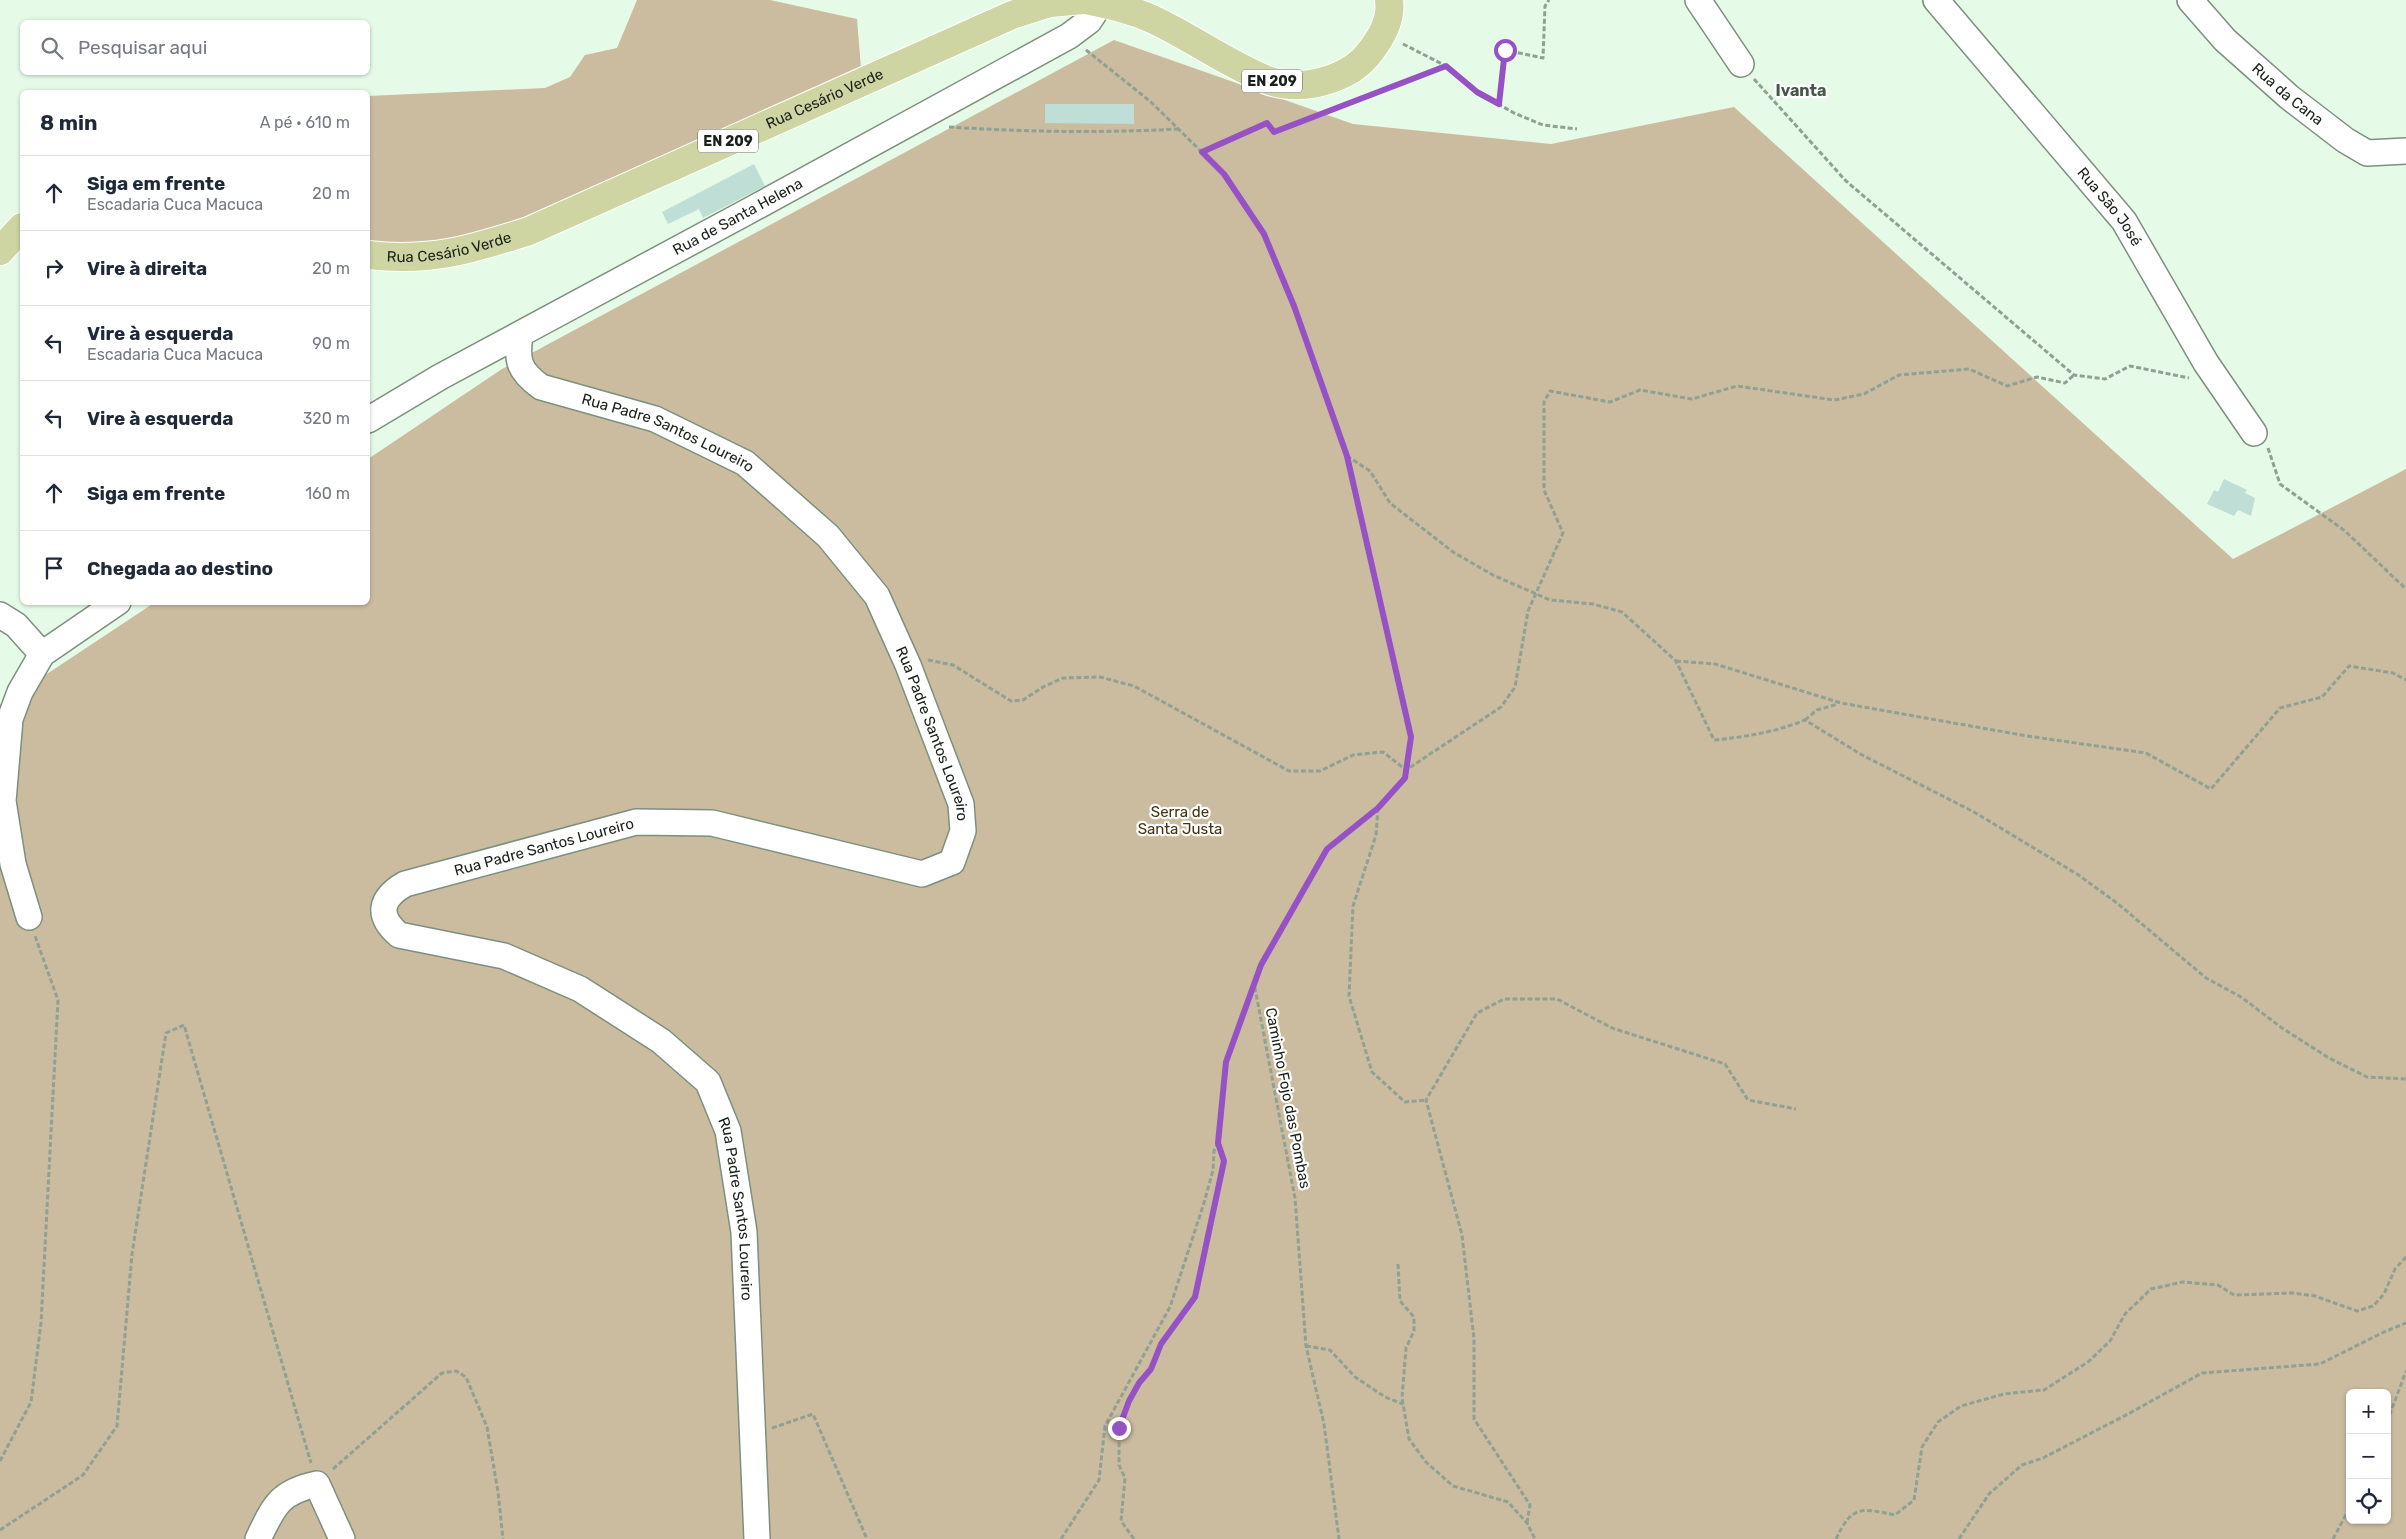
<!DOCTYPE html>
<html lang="pt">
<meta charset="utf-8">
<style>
:root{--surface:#fff;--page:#f6f6f7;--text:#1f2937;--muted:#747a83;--line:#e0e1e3}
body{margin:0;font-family:Rubik,sans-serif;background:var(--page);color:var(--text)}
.controls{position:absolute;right:15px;bottom:15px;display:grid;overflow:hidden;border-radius:8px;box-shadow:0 1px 4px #0004}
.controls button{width:45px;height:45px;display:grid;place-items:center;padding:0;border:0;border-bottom:1px solid var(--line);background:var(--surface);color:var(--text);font:25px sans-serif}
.stop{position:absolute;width:15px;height:15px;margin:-11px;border:4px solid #9651c5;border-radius:50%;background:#fff}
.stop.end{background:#9651c5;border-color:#fff;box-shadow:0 1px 5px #0008}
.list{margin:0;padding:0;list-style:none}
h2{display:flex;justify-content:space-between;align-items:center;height:65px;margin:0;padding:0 20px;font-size:21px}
h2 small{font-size:16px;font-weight:400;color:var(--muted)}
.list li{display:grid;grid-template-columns:32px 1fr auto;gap:15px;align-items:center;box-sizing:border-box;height:75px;padding:0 20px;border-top:1px solid var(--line)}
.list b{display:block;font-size:19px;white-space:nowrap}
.list p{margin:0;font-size:16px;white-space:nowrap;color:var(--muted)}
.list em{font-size:16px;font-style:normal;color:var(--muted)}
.icon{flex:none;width:28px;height:28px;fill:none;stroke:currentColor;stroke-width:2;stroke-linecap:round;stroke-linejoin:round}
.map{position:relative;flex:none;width:2406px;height:1539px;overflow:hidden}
.search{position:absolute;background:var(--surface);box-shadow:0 1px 4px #0004;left:20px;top:20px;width:350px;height:55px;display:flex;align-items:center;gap:12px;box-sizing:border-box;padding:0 18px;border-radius:8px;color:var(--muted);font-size:19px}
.panel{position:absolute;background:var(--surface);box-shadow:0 1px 4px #0004;left:20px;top:90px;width:350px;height:515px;border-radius:8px}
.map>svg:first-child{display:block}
</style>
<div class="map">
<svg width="2406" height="1539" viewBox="0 0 2406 1539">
<rect width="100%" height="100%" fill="#e5fbe7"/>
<g fill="#cbbca0" fill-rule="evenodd">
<polygon points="637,0 770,0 857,19 861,68 520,222 467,238 405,248 368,242 368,96 545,88 570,77 585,55 617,48"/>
<path d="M1114,40l239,84 198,20 183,-37 499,452 173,-90v1070h-2406v-834l154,-102 214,-1v-143l134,-90zM2350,1393h37v127h-37z"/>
</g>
<g fill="#beded6">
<polygon points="1045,104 1134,104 1134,124 1045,123"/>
<polygon points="754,164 765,186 703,218 699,209 668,224 662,212"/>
<polygon points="2224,479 2247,490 2245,493 2255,498 2251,516 2238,510 2234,516 2207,504 2214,490 2218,492"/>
</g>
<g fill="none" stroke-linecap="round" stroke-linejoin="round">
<g stroke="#7c907e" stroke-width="28">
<g id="minor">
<polyline points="1698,0 1741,64"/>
<path id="s1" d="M1936,0l188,221 82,142 48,70"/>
<path id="s2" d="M2190,0l35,40 64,57 56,43 22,13 39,-2"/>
<path id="s3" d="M520,335c-4,26 -1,36 21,52l114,32 90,44 83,73 49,60 31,69 53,139 2,27 -11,31 -30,12 -210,-51 -76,-1 -231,62c-26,15 -28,32 -6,51l105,21 76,33 81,52 47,41 20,49 16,101 13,307"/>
<path id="s4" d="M368,420l72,-43 305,-164 324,-177 20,-15 12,-18"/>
<polyline points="0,615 16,625 42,654"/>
<polyline points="29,917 13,864 3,801 10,719 20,692 42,654 118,602"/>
<path d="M258,1539c16,-33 21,-47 59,-55l25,55"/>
</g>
</g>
<g stroke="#fff" stroke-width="30">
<g id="major">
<path d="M1086,0c23,5 44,9 66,19 39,18 75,45 115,61 33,13 82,0 103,-28 11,-14 22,-33 19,-52"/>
<polyline points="0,251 22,227"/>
<path id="s5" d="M368,255c64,7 101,-5 161,-24l483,-216 38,-12 33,-3"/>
</g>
</g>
<g stroke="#90a092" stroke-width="3" stroke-dasharray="5 2.5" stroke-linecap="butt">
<polyline points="1403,44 1446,66 1477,92 1514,113 1543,125 1577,129"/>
<polyline points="1086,50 1151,102 1224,174 1264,234 1294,306 1347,456 1411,737 1405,778 1378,808 1327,849 1261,965 1254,983 1295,1198 1306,1346 1324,1424 1339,1539"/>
<polyline points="1754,79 1846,181 2074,375 2105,379 2130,366 2189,378"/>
<polyline points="1499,104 1505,50 1543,58 1545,6 1549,0"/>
<path d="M949,127c77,5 152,6 229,2"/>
<polyline points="1202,152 1267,123 1274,132 1446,66"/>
<polyline points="2268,448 2280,484 2345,531 2406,589"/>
<path d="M1347,456l23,15 20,32 63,49 40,23 57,25 43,4 29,8 54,49 38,79c31,-3 62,-8 91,-20l57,35 112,57 103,62 40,29 89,75 35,19 41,31 47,30 38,19 39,2"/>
<polyline points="928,660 953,665 1011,701 1023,700 1043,687 1063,678 1100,677 1134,686 1289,771 1320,771 1353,755 1383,752 1406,770 1501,707 1515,687 1528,611 1563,533 1544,490 1544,402 1550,391 1610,402 1640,390 1692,399 1737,386 1834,400 1864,394 1899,375 1969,369 2007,386 2037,377 2065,383 2074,375"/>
<polyline points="1676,661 1715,664 1841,703 2027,736 2146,753 2211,789 2280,708 2322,697 2349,666 2393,673 2406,680"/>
<polyline points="1805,720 1817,710 1838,704"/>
<polyline points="1378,808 1376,835 1353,906 1349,996 1372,1072 1405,1102 1426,1100"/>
<polyline points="1398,1264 1400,1301 1414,1317 1414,1331 1406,1348 1402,1398 1409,1439 1426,1462 1453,1486 1508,1502 1527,1523 1535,1539"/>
<polyline points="1306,1346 1330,1350 1355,1377 1385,1397 1403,1404"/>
<polyline points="2387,1422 2406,1371"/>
<polyline points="772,1428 813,1414 867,1539"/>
<polyline points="0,1461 31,1402 41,1323 58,1000 35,936"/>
<polyline points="333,1469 442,1373 456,1371 466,1377 487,1427 498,1492 503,1539"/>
<polyline points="1527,1523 1530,1505 1474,1419 1474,1339 1462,1235 1426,1100 1477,1013 1504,999 1557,999 1612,1028 1725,1064 1748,1100 1796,1109"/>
<polyline points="0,1530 83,1475 117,1426 132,1254 166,1033 184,1025 311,1463"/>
<polyline points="1061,1539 1099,1480 1105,1426 1170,1307 1204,1203 1213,1170 1214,1151 1218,1143"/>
<polyline points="1134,1539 1121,1521 1125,1478 1119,1465 1119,1428 1129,1401 1139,1383 1151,1369 1161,1344 1195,1297 1224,1161 1218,1143 1225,1062 1254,984"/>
<path d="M1836,1539c16,-34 25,-31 59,-24l19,-15 8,-53 16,-25 23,-16 43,-12 40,-4 44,-28 22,-21 15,-27 26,-25 32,-7 35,3 16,10 58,-2 23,3 42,15 16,-5 11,-12 11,-25 11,-12"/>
<polyline points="1959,1539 1989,1494 2022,1465 2043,1458 2128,1414 2202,1373 2320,1364 2384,1332 2406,1323"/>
<polyline points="2333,1539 2350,1507"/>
</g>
<use href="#minor" stroke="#fff" stroke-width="25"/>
<use href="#major" stroke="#ced4a2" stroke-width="28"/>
</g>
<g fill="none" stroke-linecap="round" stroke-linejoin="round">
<polyline stroke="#9651c5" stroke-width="6" points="1119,1428 1129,1401 1139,1383 1151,1369 1161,1344 1195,1297 1224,1161 1218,1143 1226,1062 1261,965 1327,849 1378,808 1405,778 1411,737 1347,456 1294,306 1264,234 1224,174 1202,152 1267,123 1274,132 1446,66 1477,92 1499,104 1505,50"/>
</g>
<g text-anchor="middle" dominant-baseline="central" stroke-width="4.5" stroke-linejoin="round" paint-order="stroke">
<g fill="#fff" stroke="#5e645f" stroke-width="1">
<rect x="1242" y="69.5" width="60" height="23" rx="4"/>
<rect x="698" y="129.5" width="60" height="23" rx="4"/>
</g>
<g font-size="14" font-weight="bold" fill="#19211a">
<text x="1272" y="81">EN 209</text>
<text x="728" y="141">EN 209</text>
</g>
<g font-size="15" fill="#19211a" stroke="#fff">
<text stroke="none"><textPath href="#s2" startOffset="136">Rua da Cana</textPath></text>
<text stroke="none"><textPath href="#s5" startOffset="488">Rua Cesário Verde</textPath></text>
<text stroke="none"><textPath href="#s1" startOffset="270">Rua São José</textPath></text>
<text stroke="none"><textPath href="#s4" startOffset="422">Rua de Santa Helena</textPath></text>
<text stroke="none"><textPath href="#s5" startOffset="82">Rua Cesário Verde</textPath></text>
<text stroke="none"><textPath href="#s3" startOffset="196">Rua Padre Santos Loureiro</textPath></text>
<text stroke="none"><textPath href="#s3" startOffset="616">Rua Padre Santos Loureiro</textPath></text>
<text transform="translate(544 847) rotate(-15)">Rua Padre Santos Loureiro</text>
<text transform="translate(1288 1098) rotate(79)">Caminho Fojo das Pombas</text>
<text stroke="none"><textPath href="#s3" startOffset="1860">Rua Padre Santos Loureiro</textPath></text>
</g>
<g font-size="15" fill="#44330e" stroke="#fff">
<text x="1180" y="812">Serra de<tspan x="1180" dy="17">Santa Justa</tspan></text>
</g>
<g font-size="16" font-weight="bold" fill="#465848" stroke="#fff">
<text x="1801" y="90">Ivanta</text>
</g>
</g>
</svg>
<div class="controls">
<button>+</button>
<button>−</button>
<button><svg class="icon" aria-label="locate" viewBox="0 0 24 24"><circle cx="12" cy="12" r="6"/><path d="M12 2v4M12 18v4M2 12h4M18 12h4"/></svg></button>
</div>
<div class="stop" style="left:1505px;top:50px"></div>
<div class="stop end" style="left:1119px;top:1428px"></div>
<div class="search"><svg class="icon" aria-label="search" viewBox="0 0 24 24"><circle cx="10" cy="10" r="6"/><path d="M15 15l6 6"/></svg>Pesquisar aqui</div>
<section class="panel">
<h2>8 min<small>A pé · 610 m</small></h2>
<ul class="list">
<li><svg class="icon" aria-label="ahead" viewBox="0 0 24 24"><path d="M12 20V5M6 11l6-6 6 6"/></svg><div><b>Siga em frente</b><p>Escadaria Cuca Macuca</p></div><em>20 m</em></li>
<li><svg class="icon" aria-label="right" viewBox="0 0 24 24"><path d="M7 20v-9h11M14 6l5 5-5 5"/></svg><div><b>Vire à direita</b></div><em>20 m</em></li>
<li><svg class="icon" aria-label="left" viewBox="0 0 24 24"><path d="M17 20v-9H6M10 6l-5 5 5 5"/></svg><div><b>Vire à esquerda</b><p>Escadaria Cuca Macuca</p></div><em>90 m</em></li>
<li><svg class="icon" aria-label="left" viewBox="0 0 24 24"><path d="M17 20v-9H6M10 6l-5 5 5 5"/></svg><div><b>Vire à esquerda</b></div><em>320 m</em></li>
<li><svg class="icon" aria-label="ahead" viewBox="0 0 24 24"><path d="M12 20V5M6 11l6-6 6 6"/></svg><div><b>Siga em frente</b></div><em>160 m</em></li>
<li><svg class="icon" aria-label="arrive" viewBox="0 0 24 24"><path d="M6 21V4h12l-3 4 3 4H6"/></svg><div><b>Chegada ao destino</b></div></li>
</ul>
</section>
</div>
